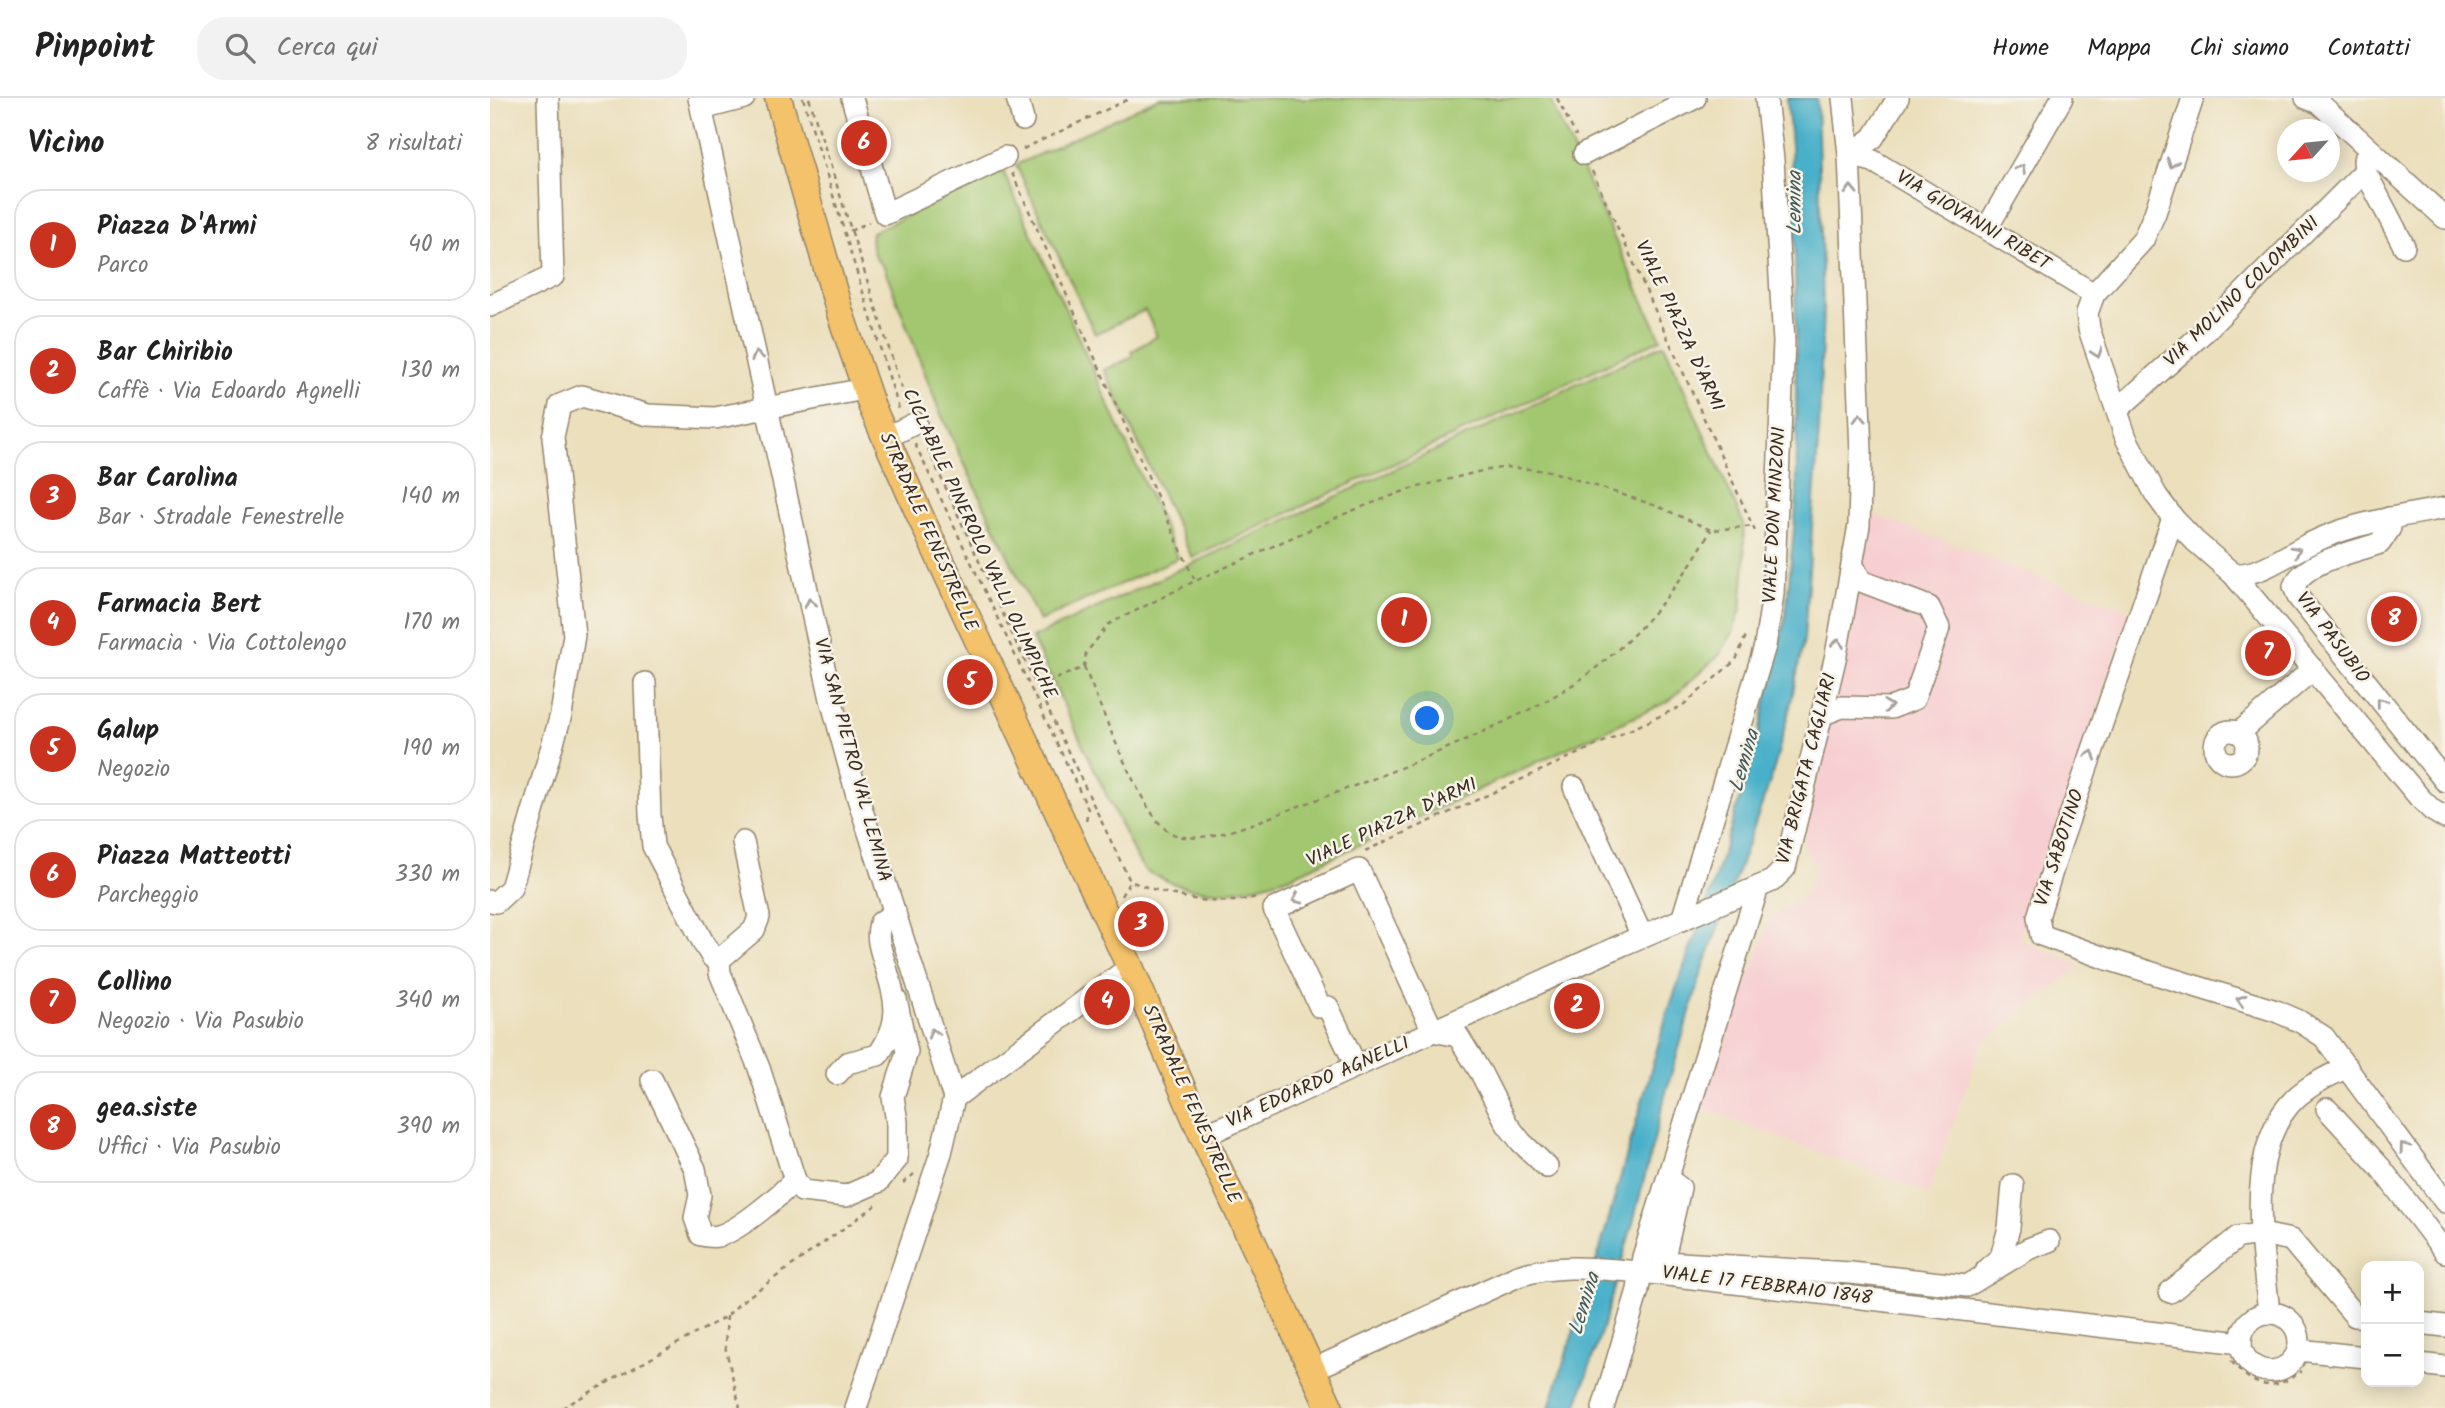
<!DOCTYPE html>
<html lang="it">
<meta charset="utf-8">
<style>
:root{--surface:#fff;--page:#f2f2f2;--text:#222;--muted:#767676;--line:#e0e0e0;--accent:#c8321e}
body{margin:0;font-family:Kalam,sans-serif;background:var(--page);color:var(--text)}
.controls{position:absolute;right:21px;bottom:21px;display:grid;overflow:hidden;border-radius:14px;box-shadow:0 4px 18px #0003}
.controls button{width:63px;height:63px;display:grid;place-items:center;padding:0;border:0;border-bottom:2px solid var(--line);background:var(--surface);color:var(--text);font:35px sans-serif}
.compass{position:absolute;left:1787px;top:21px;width:63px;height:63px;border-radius:50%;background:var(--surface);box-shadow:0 4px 18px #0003;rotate:243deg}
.you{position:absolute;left:938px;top:621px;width:24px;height:24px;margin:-18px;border:5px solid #fff;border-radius:50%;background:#1a73e8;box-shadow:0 0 0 10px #1a73e833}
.badge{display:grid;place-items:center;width:46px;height:46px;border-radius:50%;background:var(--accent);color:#fff;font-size:23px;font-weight:700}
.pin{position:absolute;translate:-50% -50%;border:4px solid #fff;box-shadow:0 2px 7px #0006}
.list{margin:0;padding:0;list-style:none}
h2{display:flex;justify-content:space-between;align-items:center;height:91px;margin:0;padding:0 28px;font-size:30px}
h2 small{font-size:23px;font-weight:400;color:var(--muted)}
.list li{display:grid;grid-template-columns:46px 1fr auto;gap:21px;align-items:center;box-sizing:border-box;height:112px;margin:0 14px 14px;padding:0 14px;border:2px solid var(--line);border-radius:28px}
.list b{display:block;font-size:26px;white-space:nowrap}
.list p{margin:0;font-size:23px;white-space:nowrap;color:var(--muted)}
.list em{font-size:23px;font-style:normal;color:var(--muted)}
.icon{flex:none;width:38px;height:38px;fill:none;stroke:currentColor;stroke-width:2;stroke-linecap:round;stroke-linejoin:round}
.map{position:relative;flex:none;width:1955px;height:1310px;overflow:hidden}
header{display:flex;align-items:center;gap:42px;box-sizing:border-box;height:98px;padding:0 35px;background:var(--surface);border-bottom:2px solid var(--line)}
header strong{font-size:33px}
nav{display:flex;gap:38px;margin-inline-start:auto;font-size:24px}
.search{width:490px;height:63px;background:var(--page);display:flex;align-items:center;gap:18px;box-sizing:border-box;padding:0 24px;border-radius:28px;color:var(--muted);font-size:26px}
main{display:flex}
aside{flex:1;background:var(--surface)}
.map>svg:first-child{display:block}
</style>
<header>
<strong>Pinpoint</strong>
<div class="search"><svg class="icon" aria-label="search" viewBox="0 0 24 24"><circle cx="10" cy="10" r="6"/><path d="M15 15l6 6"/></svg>Cerca qui</div>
<nav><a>Home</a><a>Mappa</a><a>Chi siamo</a><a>Contatti</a></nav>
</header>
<main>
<aside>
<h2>Vicino<small>8 risultati</small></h2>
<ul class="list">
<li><span class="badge">1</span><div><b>Piazza D'Armi</b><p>Parco</p></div><em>40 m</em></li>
<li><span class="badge">2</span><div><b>Bar Chiribio</b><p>Caffè · Via Edoardo Agnelli</p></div><em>130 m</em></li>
<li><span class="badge">3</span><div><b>Bar Carolina</b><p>Bar · Stradale Fenestrelle</p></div><em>140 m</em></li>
<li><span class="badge">4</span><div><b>Farmacia Bert</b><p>Farmacia · Via Cottolengo</p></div><em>170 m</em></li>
<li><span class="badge">5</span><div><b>Galup</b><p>Negozio</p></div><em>190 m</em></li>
<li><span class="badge">6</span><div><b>Piazza Matteotti</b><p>Parcheggio</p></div><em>330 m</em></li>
<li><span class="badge">7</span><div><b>Collino</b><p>Negozio · Via Pasubio</p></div><em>340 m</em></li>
<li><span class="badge">8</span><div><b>gea.siste</b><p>Uffici · Via Pasubio</p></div><em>390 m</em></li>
</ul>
</aside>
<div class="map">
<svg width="1955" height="1310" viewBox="0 0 1955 1310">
<rect width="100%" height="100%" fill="#f7f3e8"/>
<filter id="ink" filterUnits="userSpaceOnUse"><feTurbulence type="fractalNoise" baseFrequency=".0143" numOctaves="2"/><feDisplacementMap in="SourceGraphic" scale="14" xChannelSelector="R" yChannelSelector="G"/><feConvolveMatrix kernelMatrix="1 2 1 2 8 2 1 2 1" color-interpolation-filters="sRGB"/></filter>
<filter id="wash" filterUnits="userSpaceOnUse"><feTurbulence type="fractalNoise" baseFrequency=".00686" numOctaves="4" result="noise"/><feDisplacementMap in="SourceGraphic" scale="28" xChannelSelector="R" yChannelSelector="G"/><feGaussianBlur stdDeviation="1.57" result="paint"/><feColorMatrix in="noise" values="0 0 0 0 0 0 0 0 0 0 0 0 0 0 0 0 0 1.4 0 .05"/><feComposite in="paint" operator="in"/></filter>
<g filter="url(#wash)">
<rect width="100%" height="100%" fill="#ebdfbc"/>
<polygon fill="#f7cfd2" points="1382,416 1640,513 1529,841 1590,867 1491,947 1438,1095 1211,1010 1280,822 1317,795 1325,768 1313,746"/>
<g fill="#a3c770" stroke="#6f7847" stroke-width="2">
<polygon points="669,0 1059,0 1171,241 702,460 614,272 643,259 641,254 667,238 655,212 605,236 526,67"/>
<path d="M513,73l175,387 -139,63 -100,-211 -55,-143c-12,-9 -14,-21 -12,-35z"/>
<path d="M1174,246l79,178 2,40 -4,47 -8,23 -13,22 -51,47 -377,175c-44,14 -87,25 -131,2 -5,-2 -11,-4 -15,-7 -5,-4 -9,-13 -12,-18l-102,-215z"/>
</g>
<polygon fill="#4ab0c9" stroke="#426d74" stroke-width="2" points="1297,0 1327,0 1333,207 1329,332 1314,541 1300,609 1282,678 1210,880 1176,994 1144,1121 1113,1228 1086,1310 1059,1310 1110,1151 1177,916 1219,799 1265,652 1296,516 1307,398 1305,145 1301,48"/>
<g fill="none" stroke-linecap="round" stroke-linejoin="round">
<polyline stroke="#4ab0c9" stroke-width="5" points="1949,0 1955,2"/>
</g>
</g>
<g filter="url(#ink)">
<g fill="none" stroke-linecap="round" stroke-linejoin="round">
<g stroke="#93846d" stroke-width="24">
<g id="minor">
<polyline points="209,0 341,601 367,697 464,1000 451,1055 366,1310"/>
<polyline points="362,0 395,116 515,59"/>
<polyline points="527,0 533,22"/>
<polyline points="1703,0 1665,115 1653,142 1604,196 1597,215 1599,231 1636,340 1666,397 1683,420 1705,443 1743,476 1929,699 1942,712 1955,720"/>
<polyline points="1816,0 1829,5 1955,120"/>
<polyline points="212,11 254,0"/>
<polyline points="1094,56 1205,0"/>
<polyline points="1359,57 1383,63 1604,196"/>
<polyline points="1359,57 1383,40 1408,0"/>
<polyline points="1874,62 1875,73 1914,148"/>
<polyline points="1497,130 1572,0"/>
<polyline points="0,208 63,178 58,0"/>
<polyline points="1627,312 1713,235 1875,73"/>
<polyline points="395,340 426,325"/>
<polyline points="1683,420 1571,744 1548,819 1551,837 1617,861 1786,913 1809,923 1834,939 1955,1104"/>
<path d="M1899,420l1,10 -10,15c-24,9 -74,17 -86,43l4,11 147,184"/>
<path d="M1743,476c21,2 43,-12 61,-22 48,-28 97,-34 151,-44"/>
<polyline points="155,585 160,717 163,748 214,846 222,859 229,862"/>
<polyline points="1331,617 1352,609 1401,610 1424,601 1449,530 1439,509 1371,483 1363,468"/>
<circle cx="1741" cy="649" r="16"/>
<polyline points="1749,635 1823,571"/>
<polyline points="1084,689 1152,838"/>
<polyline points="253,744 269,819 264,832 229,862 230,875 269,970 305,1082 312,1093 356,1098 388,1084 407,1061 407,1024 403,999 417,954 406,901"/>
<polyline points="0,803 6,804 21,790 71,617 84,537 63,339 70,307 92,298 158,317 225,320 374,291"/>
<polyline points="1192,822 1275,548 1283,496 1294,244 1283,62 1276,0"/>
<polyline points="866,968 838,909 830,909 784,811 869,772 943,933 968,938 991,975 1017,1026 1031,1044 1057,1069"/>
<path d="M347,976l10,-11 31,-8c25,-35 18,-54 6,-94 -4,-13 -8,-23 -4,-38l15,-11"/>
<path d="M162,982l43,89 5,26 -5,23 6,17c5,1 12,2 17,1 21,-5 61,-40 77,-56"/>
<polyline points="464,1000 640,869"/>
<polyline points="1837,1011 1890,1069 1955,1154"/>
<polyline points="713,1038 1132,847 1282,783 1295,770 1346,557 1369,427 1371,354 1359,57 1353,0"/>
<polyline points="1182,1084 1190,1090 1173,1164 1361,1175 1477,1188 1538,1151 1559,1143"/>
<polyline points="1497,1171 1511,1159 1519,1130 1523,1087"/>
<polyline points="1680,1194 1748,1139 1772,1136 1801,1142 1865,1218 1876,1219"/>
<path d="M1779,1215c-6,-63 -24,-156 20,-208 15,-18 38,-28 58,-38"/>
<circle cx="1780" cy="1244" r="29"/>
<polyline points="1929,1225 1955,1228"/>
<polyline points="1808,1252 1876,1259"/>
<polyline points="1929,1266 1955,1269"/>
<path d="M822,1272l206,-94c40,-13 82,-7 124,-4l599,71"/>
<polyline points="1113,1310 1148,1192 1153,1159 1268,789"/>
</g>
</g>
<g stroke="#93846d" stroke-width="29">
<polyline id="major" points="288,0 350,215 382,309 431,420 640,869 709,1029 840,1310"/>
</g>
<g stroke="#93846d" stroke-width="2.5" stroke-dasharray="5 5" stroke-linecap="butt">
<polyline points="313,0 409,311"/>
<polyline points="319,0 417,307"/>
<polyline points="1067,0 1086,38"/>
<polyline points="533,51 641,0"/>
<polyline points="1102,73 1265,433"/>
<polyline points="522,75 705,483"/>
<polyline points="360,133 379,124"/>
<path d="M434,342l94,207 112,234c39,15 88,28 129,15"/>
<polyline points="425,346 598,711 596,723"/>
<polyline points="530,551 561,583 594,569 596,555 619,526 705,483 859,414 917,392 987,374 1016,369 1060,373 1167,408 1221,432 1265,428"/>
<path d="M594,569c15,34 57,147 84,164 13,9 31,7 46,4 29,-6 58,-19 85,-29 66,-23 129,-48 192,-78 35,-16 71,-34 101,-57 49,-37 90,-88 119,-141"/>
<polyline points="875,753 1192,608 1246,562 1257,535"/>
<polyline points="631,798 640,783"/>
<polyline points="413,1085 424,1076"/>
<polyline points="237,1218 235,1248 250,1310"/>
<path d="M1741,1263c23,27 41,32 71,10"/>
<polyline points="72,1310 237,1218 251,1204 389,1105"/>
</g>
<use href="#minor" stroke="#fff" stroke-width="21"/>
<use href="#major" stroke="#f3c26a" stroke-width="26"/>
</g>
<defs><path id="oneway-chevron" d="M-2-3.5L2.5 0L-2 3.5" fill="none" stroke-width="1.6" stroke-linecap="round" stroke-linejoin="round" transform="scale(1.75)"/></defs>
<g stroke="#a79f9a">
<use href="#oneway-chevron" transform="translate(1682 65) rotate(108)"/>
<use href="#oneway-chevron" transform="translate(1531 71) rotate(-60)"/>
<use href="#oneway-chevron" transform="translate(1361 92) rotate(-92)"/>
<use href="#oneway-chevron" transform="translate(1607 255) rotate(71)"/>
<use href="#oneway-chevron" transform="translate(267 258) rotate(-102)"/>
<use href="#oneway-chevron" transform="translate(1370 320) rotate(-92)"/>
<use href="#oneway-chevron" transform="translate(1806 453) rotate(-28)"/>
<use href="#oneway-chevron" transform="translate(320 505) rotate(-102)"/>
<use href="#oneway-chevron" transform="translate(1348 545) rotate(-80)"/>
<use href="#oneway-chevron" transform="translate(1891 604) rotate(-128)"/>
<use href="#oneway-chevron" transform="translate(1398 608) rotate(-7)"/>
<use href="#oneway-chevron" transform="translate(1601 657) rotate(-71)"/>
<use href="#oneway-chevron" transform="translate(807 801) rotate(155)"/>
<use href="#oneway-chevron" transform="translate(1751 902) rotate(-163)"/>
<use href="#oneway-chevron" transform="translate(443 935) rotate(-108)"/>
<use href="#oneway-chevron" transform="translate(1914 1049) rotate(-126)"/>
</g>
</g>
<g text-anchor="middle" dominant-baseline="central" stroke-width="5" stroke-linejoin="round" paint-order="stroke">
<g font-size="19" fill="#3b2a1e" stroke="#f7f3e8">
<text transform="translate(1483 123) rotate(31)">VIA GIOVANNI RIBET</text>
<text transform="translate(1752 194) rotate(-44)">VIA MOLINO COLOMBINI</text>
<text transform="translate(1189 228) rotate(65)">VIALE PIAZZA D'ARMI</text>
<text transform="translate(1285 417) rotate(-87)">VIALE DON MINZONI</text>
<text transform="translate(438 434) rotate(66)">STRADALE FENESTRELLE</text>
<text transform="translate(489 446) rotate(65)">CICLABILE PINEROLO VALLI OLIMPICHE</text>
<text transform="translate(1842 540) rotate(53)">VIA PASUBIO</text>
<text transform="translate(362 662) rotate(75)">VIA SAN PIETRO VAL LEMINA</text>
<text transform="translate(1317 671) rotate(-76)">VIA BRIGATA CAGLIARI</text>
<text transform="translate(902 725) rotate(-25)">VIALE PIAZZA D'ARMI</text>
<text transform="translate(1570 750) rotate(-72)">VIA SABOTINO</text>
<text transform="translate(828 985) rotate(-24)">VIA EDOARDO AGNELLI</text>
<text transform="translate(701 1006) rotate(66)">STRADALE FENESTRELLE</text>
<text transform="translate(1277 1188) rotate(7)">VIALE 17 FEBBRAIO 1848</text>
</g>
<g font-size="21" font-style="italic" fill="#40595a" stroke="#f7f3e8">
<text transform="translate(1305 105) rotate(-90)">Lemina</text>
<text transform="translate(1255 663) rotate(-74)">Lemina</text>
<text transform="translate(1095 1206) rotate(-73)">Lemina</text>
</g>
</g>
</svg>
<div class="controls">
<button>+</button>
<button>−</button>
</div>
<svg class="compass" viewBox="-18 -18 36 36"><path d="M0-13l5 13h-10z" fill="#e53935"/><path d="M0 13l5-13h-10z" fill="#767676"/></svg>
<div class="you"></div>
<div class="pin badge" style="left:914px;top:522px">1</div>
<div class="pin badge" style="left:1087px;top:908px">2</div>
<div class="pin badge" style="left:651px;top:826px">3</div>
<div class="pin badge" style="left:617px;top:904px">4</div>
<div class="pin badge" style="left:480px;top:584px">5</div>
<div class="pin badge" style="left:374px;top:45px">6</div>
<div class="pin badge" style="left:1778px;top:555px">7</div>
<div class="pin badge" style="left:1904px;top:521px">8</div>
</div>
</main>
